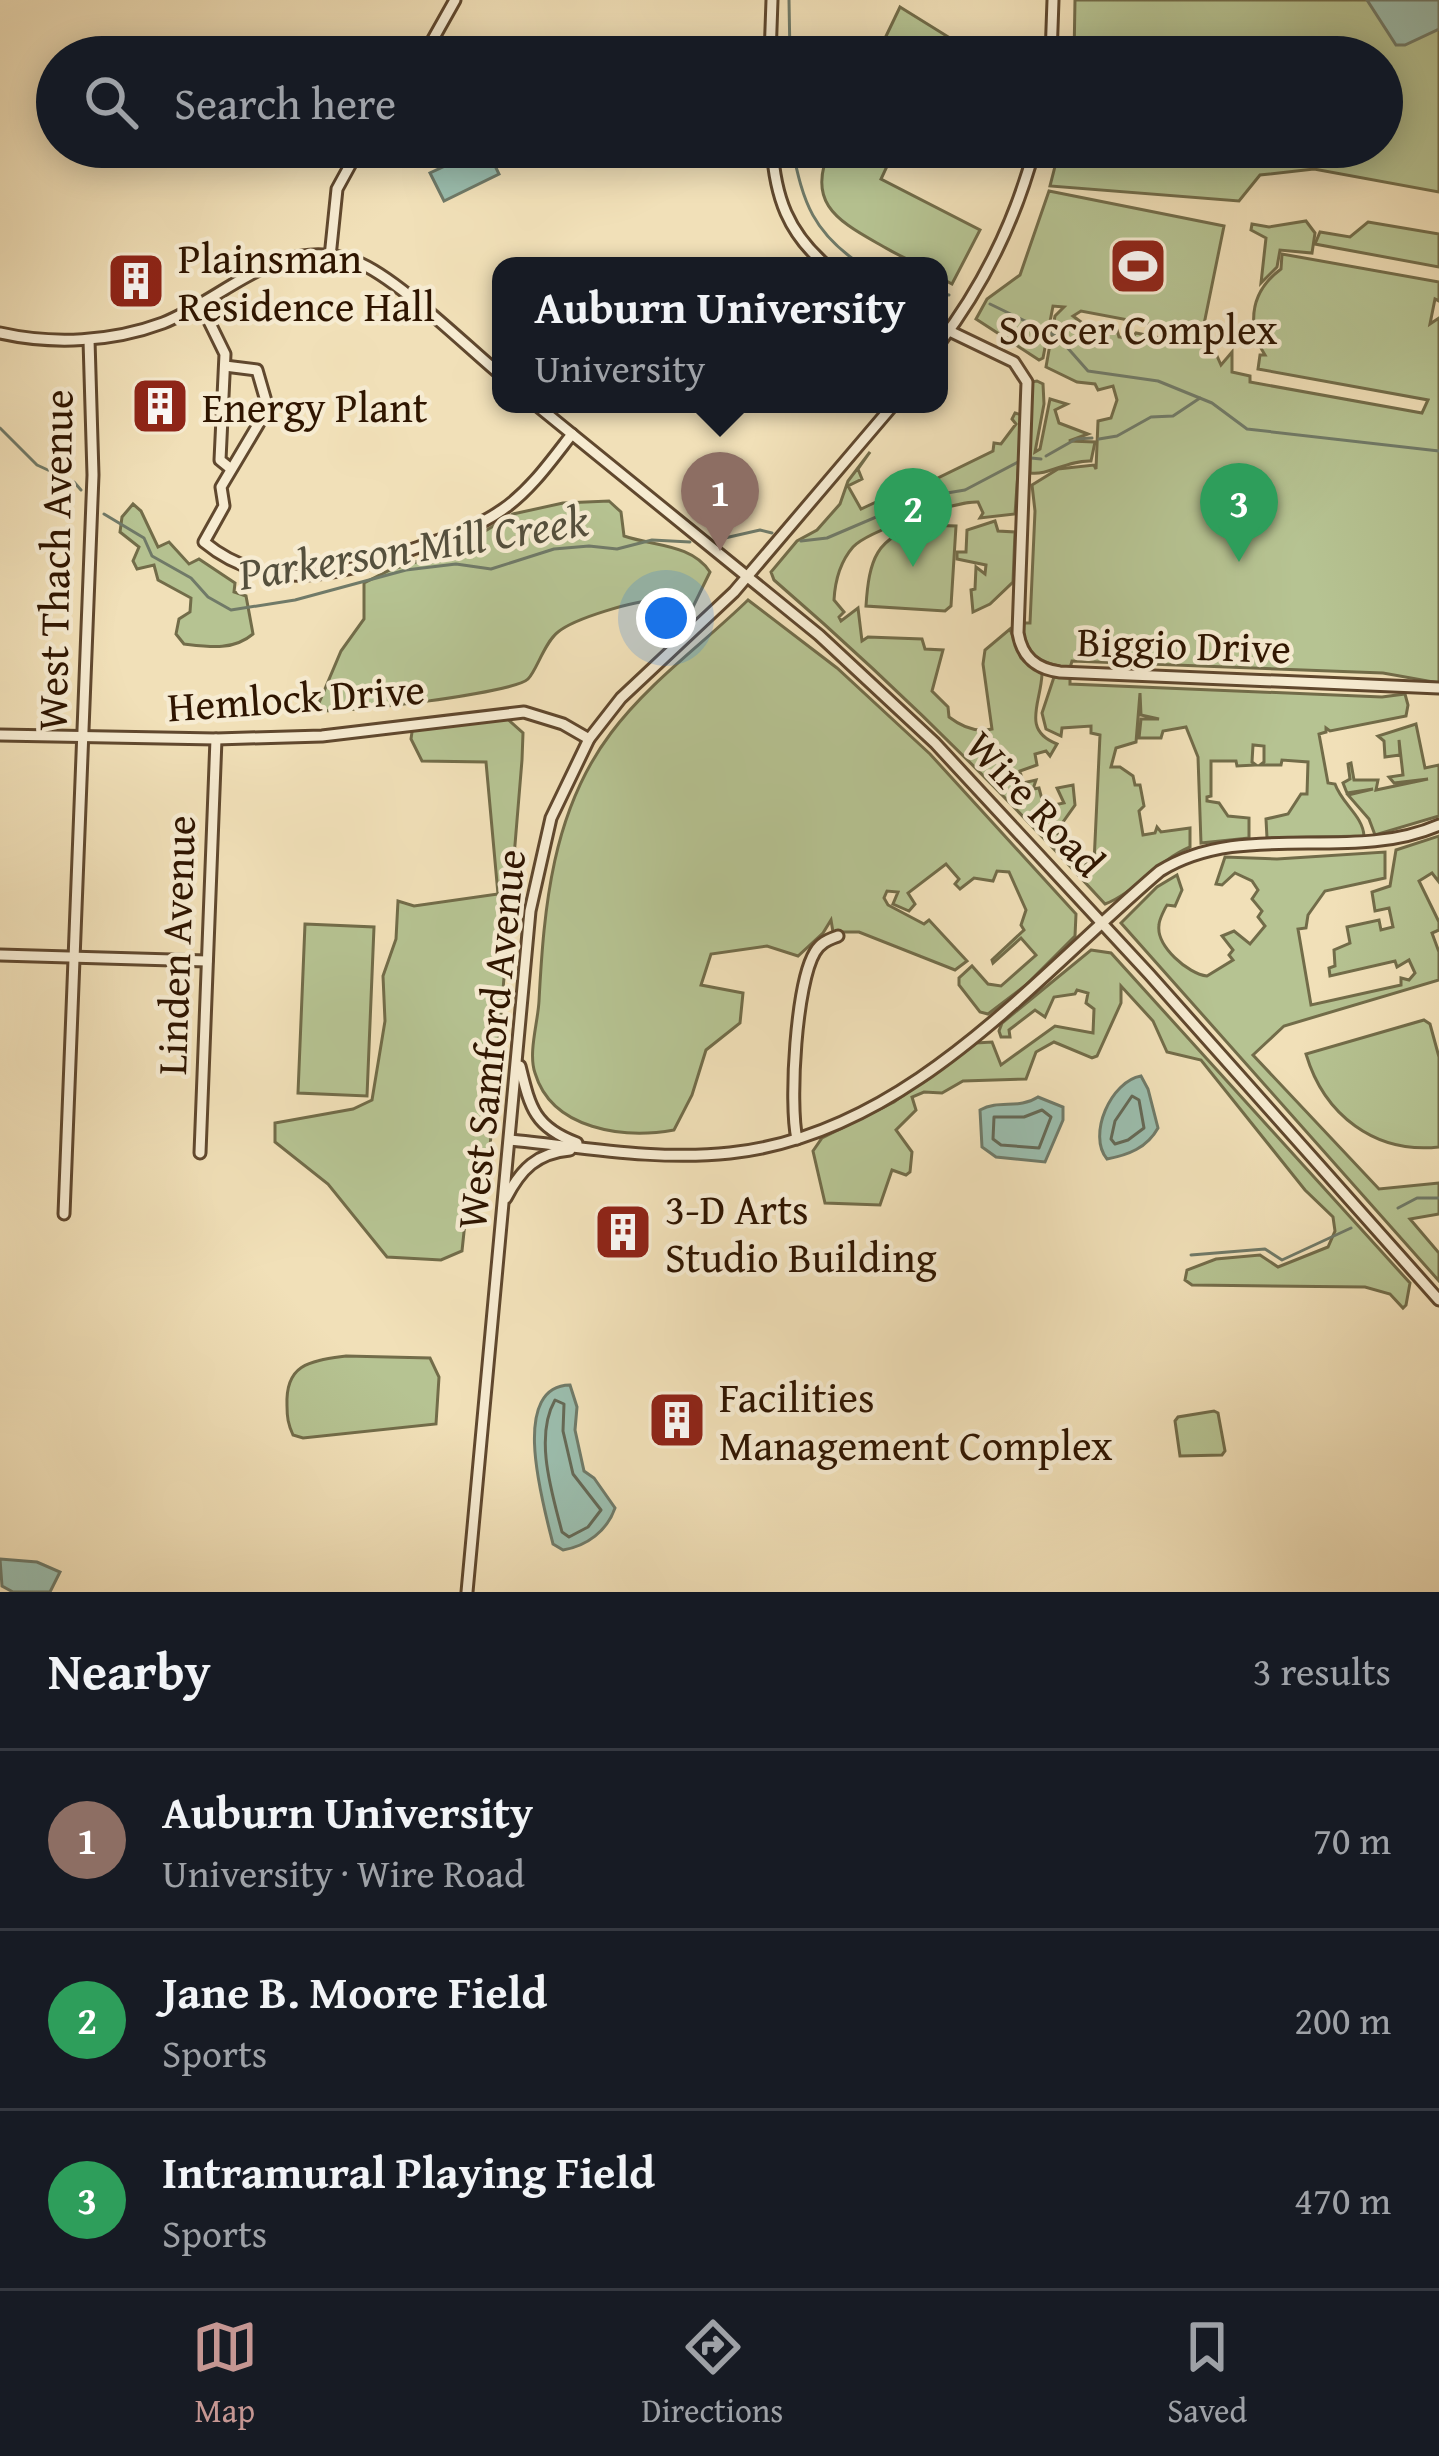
<!DOCTYPE html>
<meta charset="utf-8">
<style>
:root{--surface:#171b24;--page:#20242c;--text:#f1f3f6;--muted:#9ea1a6;--line:#363941;--accent:#c59692}
body{margin:0;font-family:"Gentium Book Plus",serif;background:var(--page);color:var(--text)}
.you{position:absolute;left:666px;top:618px;width:42px;height:42px;margin:-30px;border:9px solid #fff;border-radius:50%;background:#1a73e8;box-shadow:0 0 0 18px #1a73e833}
.badge{display:grid;place-items:center;width:78px;height:78px;border-radius:50%;background:var(--accent);color:#fff;font-size:39px;font-weight:700}
.pin{position:absolute;translate:-50% -99px;filter:drop-shadow(0 3px 6px #0008)}
.pin::after{content:'';position:absolute;top:63px;width:42px;height:36px;background:inherit;clip-path:polygon(0 0,100% 0,50% 100%)}
.popup{position:absolute;left:492px;top:257px;width:456px;height:156px;box-sizing:border-box;display:grid;place-content:center;border-radius:24px;background:var(--surface);filter:drop-shadow(0 3px 9px #0005);font-size:39px;white-space:nowrap;color:var(--muted)}
.popup b{font-size:45px;color:var(--text)}
.popup::after{content:'';position:absolute;left:50%;top:100%;margin-left:-24px;border:24px solid transparent;border-top-color:var(--surface)}
.list{margin:0;padding:0;list-style:none}
h2{display:flex;justify-content:space-between;align-items:center;height:156px;margin:0;padding:0 48px;font-size:51px}
h2 small{font-size:39px;font-weight:400;color:var(--muted)}
.list li{display:grid;grid-template-columns:78px 1fr auto;gap:36px;align-items:center;box-sizing:border-box;height:180px;padding:0 48px;border-top:3px solid var(--line)}
.list b{display:block;font-size:45px;white-space:nowrap}
.list p{margin:0;font-size:39px;white-space:nowrap;color:var(--muted)}
.list em{font-size:39px;font-style:normal;color:var(--muted)}
.icon{flex:none;width:66px;height:66px;fill:none;stroke:currentColor;stroke-width:2;stroke-linecap:round;stroke-linejoin:round}
.map{position:relative;flex:none;width:1439px;height:1592px;overflow:hidden}
.search{position:absolute;background:var(--surface);box-shadow:0 6px 30px #0003;left:36px;right:36px;top:36px;height:132px;display:flex;align-items:center;gap:30px;box-sizing:border-box;padding:0 42px;border-radius:66px;color:var(--muted);font-size:45px}
.sheet{height:696px;background:var(--surface)}
nav{display:flex;justify-content:space-around;align-items:center;box-sizing:border-box;height:168px;border-top:3px solid var(--line);background:var(--surface);font-size:33px;color:var(--muted)}
nav a{display:grid;justify-items:center;gap:6px}
nav .on{color:var(--accent)}
.map>svg:first-child{display:block}
</style>
<div class="map">
<svg width="1439" height="1592" viewBox="0 0 1439 1592">
<rect width="100%" height="100%" fill="#f1e0b8"/>
<filter id="stains"><feTurbulence type="fractalNoise" baseFrequency=".00167" numOctaves="4"/><feColorMatrix values="0 0 0 0 .2 0 0 0 0 .09 0 0 0 0 .02 0 0 0 .5 -.17"/></filter>
<radialGradient id="worn" r=".72"><stop offset=".6" stop-color="#630" stop-opacity="0"/><stop offset="1" stop-color="#630" stop-opacity=".3"/></radialGradient>
<g fill="#b6c392" stroke="#726c49" stroke-width="3">
<polygon points="1075,0 1439,0 1439,192 1314,169 1260,175 1239,201 1050,186 1060,147 1382,147 1382,57 1074,57"/>
<polygon points="900,7 950,38 941,57 876,57"/>
<path d="M831,147h65l-15,32 99,51 -28,54 -13,-7v-11c-25,0 -40,-11 -62,-23 -43,-24 -71,-43 -46,-96z"/>
<path d="M1049,191l175,35 -22,108 -121,-23 -8,5 12,9 32,5 2,7 12,2 5,-6 29,6v5l25,-7 19,1 12,27 11,-13v20l18,4v6l172,31 6,-13 -170,-31 2,-14h5l-7,-12 -8,1 -1,-5 7,-2c-7,-28 1,-50 25,-68l1,-15 157,28v19l-4,-2 -5,25 9,-6v365l-56,-10 -311,-12 -2,7c-28,-4 -47,-12 -47,-45h7l5,-112 -3,-26 26,-16 36,-4 2,4 2,-48 13,-3 6,-18 -4,-14 -15,4 -3,-6 -18,-2 -31,-15 9,-51 9,-9 -11,-1 -10,52 -4,2 -63,-41 11,-20 33,-24z"/>
<polygon points="1306,221 1315,233 1312,253 1280,250 1277,267 1261,283 1266,238 1251,230 1252,224 1269,227"/>
<polygon points="1368,222 1439,234 1439,267 1315,244 1320,232 1350,237"/>
<path d="M1037,381l6,3 1,20 -9,48 5,-3 10,-50 17,5 -12,6 4,13 29,11 -19,7 26,1 -4,19c-24,-1 -43,15 -61,12l1,-91z"/>
<path d="M1015,413l7,2 -7,99 -35,4 3,-5 -5,-11c-23,-1 -110,29 -125,45 -13,15 -18,35 -19,53l10,12 -5,5 2,4 17,-13 4,33 6,-4 54,2 3,10 18,1 -11,41 16,16 1,10c13,10 27,16 43,12l-9,-65 2,-14 25,-21 11,29 21,16c-1,29 -21,56 15,70l-7,12 -4,-5 -11,3 2,11 -17,6 3,12 13,-3 -3,9 6,-1 5,19 20,-4 -7,-15 16,-3 2,20 -19,27 26,24 2,7h10l6,-128 -9,-2v-7l-29,2 -1,8 -15,-7 -4,-16 12,-36 16,1v6l312,13 23,-3 3,11 -2,11 -76,15 -4,-3v4l-7,2 9,49 7,1c7,20 28,32 29,52l-97,2 -1,-19 22,-5 13,-20h6l1,-32 -26,-2 -1,5h-21l4,-3v-16l-11,-1 -1,17 4,3 -19,1 -1,-5h-25v35l-4,1v4l12,2 9,13 21,2v20l-48,5 -3,-86 -12,-30 -23,4 -2,7h-22l2,-19h18l-18,-4 -1,-22 -4,49 -20,6 -5,19h9l13,9 2,9h5l4,21 -5,5 4,24 12,-2 2,-6 4,5 29,-4v19c-33,14 -57,47 -85,57 -104,-114 -214,-223 -331,-324l-3,-8 26,-31 20,-11 23,-26 8,-23 22,-29 -12,17 4,10 -14,7 13,23 45,-21 3,4 84,-41 1,-8 7,1 15,-20 -4,-5z"/>
<path d="M609,501l12,11 3,24c29,10 68,8 86,36l-20,41 -17,7 -17,-20c-22,1 -81,18 -98,32 -14,11 -21,38 -30,47 -14,14 -194,36 -212,31l25,-59 23,-32v-36l26,-13 64,-20 59,-36 50,-11z"/>
<path d="M133,504l8,7 17,36 11,-5 20,22 10,-5 36,24 -1,9 12,4 7,38c-20,17 -44,13 -69,10l-8,-10 3,-15 11,-7 1,-14 -33,-18 -4,-15 -17,4 -4,-8 6,-14 -19,-15 2,-15z"/>
<polygon points="995,521 998,531 1015,532 1013,582 990,604 973,612 971,590 975,589 976,567 985,574 986,565 957,559 957,552 966,552 967,530"/>
<path d="M923,525l33,1 -5,80 -6,5 -79,-5c3,-46 10,-70 57,-81z"/>
<path d="M748,600l89,68 93,86 146,160 -1,22 -49,49 -38,29 -8,-2 -21,-27v-7l13,-12 16,18 13,2 35,-31 -15,-17 -28,25 -1,-3 32,-30 -3,-5 5,-15 -17,-38 -12,-1 -4,10 -19,-3 -14,11 -5,-5 4,-5 -13,-15 -38,29 7,11 -6,7 -16,-7 5,-12 -11,-1 -3,7 4,7 36,19 5,-4 38,41 -12,9 -96,-38h-26l-2,-12 -8,13 -25,23 -31,-10 -56,8 -10,31 42,8 -3,30 -34,27 -14,45 -18,35c-50,9 -122,0 -139,-57 -7,-20 3,-51 4,-72 5,-94 13,-190 72,-268 37,-50 93,-90 137,-133z"/>
<polygon points="502,714 523,733 522,760 486,1195 478,1211 466,1213 462,1251 441,1260 387,1257 328,1184 275,1142 275,1123 353,1109 372,1100 385,1021 383,976 396,939 398,901 414,906 498,894 486,762 422,761 411,739 413,725"/>
<polygon points="1416,724 1425,768 1439,765 1439,816 1375,835 1369,819 1348,795 1373,789 1347,793 1343,783 1350,779 1348,764 1351,763 1354,780 1378,780 1376,790 1428,779 1394,783 1389,777 1403,775 1399,740 1400,755 1385,757 1384,741 1378,736"/>
<path d="M1439,836v46l-7,-9 -13,8 20,41v8l-7,3 7,19v28l-155,46 -31,29 126,134 60,-6v31l-29,5 29,34v28l-318,-358 36,-36 20,-12 5,15 -7,16 -8,-1c-2,3 -8,15 -8,20 -3,21 29,49 48,51l26,-16 -4,-5 4,-5 -11,-14 12,-5 16,13 15,-18 -7,-9 4,-6 -10,-12 6,-9 -6,-9 -17,-8 -13,12 -6,-1 9,-27 52,2 108,-7v26l-60,13 -17,24 -2,13 -8,1 13,76 90,-20v-7l8,2 6,-7 -6,-13 -12,7 -2,-6 -65,15 -1,-8 6,-2 -1,-16 16,-7 -3,-16 32,-7 2,10 12,-3 -4,-19 -14,3 -3,-19 18,-6 6,-36z"/>
<polygon points="305,924 374,927 367,1096 298,1093"/>
<polygon points="1091,950 1111,953 1410,1283 1406,1305 1403,1308 1390,1294 1365,1287 1192,1285 1185,1280 1187,1270 1216,1259 1260,1255 1278,1267 1328,1247 1335,1231 1333,1217 1305,1190 1201,1060 1167,1052 1153,1021 1121,986 1121,1003 1097,1056 1092,1058 1054,1042 1036,1052 1026,1079 963,1081 942,1093 924,1092 912,1097 916,1110 896,1130 912,1152 910,1172 906,1175 892,1170 880,1205 825,1203 813,1151 822,1138 894,1102 976,1043 992,1042 1001,1065 1055,1026 1093,1033 1094,1009 1086,1003 1088,993 1077,990 1075,994 1054,997 1045,1017 1035,1010 1009,1030 1010,1037 1001,1037 999,1031 1002,1023"/>
<path d="M1424,1020l6,4 9,33v90c-64,7 -115,-32 -133,-93z"/>
<path d="M346,1356l84,2 9,19 -3,47 -133,14 -10,-3c-5,-11 -6,-18 -6,-29 -2,-43 24,-45 59,-50z"/>
<polygon points="1214,1411 1218,1413 1225,1451 1222,1455 1180,1456 1175,1421 1178,1417"/>
</g>
<g fill="#9bbdad" stroke="#707a68" stroke-width="3">
<polygon points="1367,0 1439,0 1439,29 1405,45 1396,45"/>
<polygon points="486,147 499,174 444,201 430,173"/>
<path d="M1141,1076l7,13 10,39c-11,20 -30,27 -51,31 -20,-24 4,-78 34,-83z"/>
<path d="M1038,1097l25,10v13l-18,42 -49,-5 -14,-10 -2,-37c20,-11 38,0 58,-13z"/>
<path d="M570,1385l7,22 -2,23 9,41 10,7 21,30c-8,23 -28,38 -52,42l-10,-6c-9,-37 -45,-158 17,-159z"/>
<polygon points="0,1559 37,1562 60,1572 50,1592 13,1592 2,1586"/>
</g>
<g fill="none" stroke-linecap="round" stroke-linejoin="round">
<g stroke="#656956" stroke-width="3">
<polygon points="1132,1096 1139,1100 1144,1128 1128,1140 1115,1144 1111,1139 1115,1121"/>
<polygon points="1042,1110 1051,1117 1039,1148 1001,1145 993,1139 994,1117 1024,1117"/>
<path d="M555,1400l9,4 -1,27 10,43 28,36 -13,17 -19,10 -7,-5c-10,-39 -28,-95 -7,-132z"/>
</g>
<g stroke="#707a68" stroke-width="3">
<polyline points="789,0 790,57"/>
<path d="M792,147c11,56 21,86 71,119"/>
<polyline points="939,293 949,295"/>
<polyline points="990,304 1058,337 1088,371 1158,381 1212,403 1247,429 1439,451"/>
<polyline points="0,428 37,465 74,482 81,490"/>
<polyline points="1099,439 1117,436 1151,417 1173,416 1200,398"/>
<polyline points="1046,456 1076,439 1092,438"/>
<polyline points="1031,458 1041,459"/>
<polyline points="104,514 144,538 152,556 191,578 208,597 231,610 295,600 406,570 456,564 491,569 554,549 589,546 617,549 652,540 690,542"/>
<polyline points="716,540 760,530 772,533"/>
<polyline points="801,541 827,538 923,497 965,490 1018,462"/>
<polyline points="1398,1208 1417,1198 1439,1198"/>
<polyline points="1191,1255 1265,1249 1282,1260 1351,1228"/>
</g>
<g stroke="#60482e" stroke-width="15">
<g id="minor">
<polyline points="423,57 455,0"/>
<polyline points="770,57 772,0"/>
<polyline points="1051,57 1053,0"/>
<path d="M772,147c3,50 16,86 55,119"/>
<polyline points="330,257 337,189 360,147"/>
<polyline points="200,303 225,354 220,460 231,469"/>
<path d="M939,326l75,36 13,20 -9,251c4,24 18,36 42,39l379,16"/>
<path d="M0,333c53,12 112,9 163,-10 63,-25 117,-90 194,-61 39,15 109,84 144,113"/>
<path d="M939,344c45,-59 77,-125 96,-197"/>
<path d="M225,366l32,4 11,38 -47,79 3,19 -20,36c64,53 140,33 212,6 30,-10 60,-20 86,-38 28,-19 49,-49 70,-76"/>
<polyline points="535,404 819,635 935,743 1149,974 1439,1300"/>
<polyline points="0,735 216,739 322,736 524,712 563,724 589,739"/>
<polyline points="0,955 207,961"/>
<path d="M520,1066c10,41 14,61 57,77"/>
<path d="M797,1139c-8,-36 -1,-156 18,-187 6,-10 13,-12 23,-16"/>
<path d="M510,1140c72,7 147,21 220,13 178,-19 302,-173 430,-282 84,-52 190,-7 279,-46"/>
<polyline points="200,1153 216,739"/>
<path d="M506,1198c15,-29 31,-45 64,-48"/>
<polyline points="64,1214 93,475 89,340"/>
<polyline points="467,1592 530,911 551,818 589,739 621,698 734,592 894,404"/>
</g>
</g>
<use href="#minor" stroke="#f6ebd1" stroke-width="9"/>
</g>
<defs>
<g id="stadium-square" transform="scale(3)"><rect x="-9" y="-9" width="18" height="18" rx="4" fill="#8f2418" stroke="#f6ebd1"/><path d="M0-5a6.5 5 0 1 0 0 10a6.5 5 0 1 0 0-10ZM-3.5-1.8h7v3.6h-7Z" fill="#fff"/></g>
<g id="building-square" transform="scale(3)"><rect x="-9" y="-9" width="18" height="18" rx="4" fill="#8f2418" stroke="#f6ebd1"/><path d="M-4-6H4V6H1V3H-1V6H-4ZM-2.5-4.3h1.7v1.8h-1.7ZM.8-4.3h1.7v1.8H.8ZM-2.5-1h1.7V.8h-1.7ZM.8-1h1.7V.8H.8Z" fill="#fff"/></g>
</defs>
<g fill-rule="evenodd">
<use href="#stadium-square" x="1138" y="266"/>
<use href="#building-square" x="136" y="281"/>
<use href="#building-square" x="160" y="406"/>
<use href="#building-square" x="623" y="1232"/>
<use href="#building-square" x="677" y="1420"/>
</g>
<g text-anchor="middle" dominant-baseline="central" stroke-width="9" stroke-linejoin="round" paint-order="stroke">
<g font-size="42" fill="#2f1500" stroke="#f6ebd1" text-anchor="start">
<text x="178" y="257">Plainsman<tspan x="178" dy="48">Residence Hall</tspan></text>
<text x="1138" y="328" text-anchor="middle">Soccer Complex</text>
<text x="202" y="406">Energy Plant</text>
<text x="665" y="1208">3-D Arts<tspan x="665" dy="48">Studio Building</tspan></text>
<text x="719" y="1396">Facilities<tspan x="719" dy="48">Management Complex</tspan></text>
</g>
<g font-size="42" fill="#2f1500" stroke="#f6ebd1">
<text transform="translate(54 560) rotate(-89)">West Thach Avenue</text>
<text transform="translate(1184 644) rotate(2)">Biggio Drive</text>
<text transform="translate(296 697) rotate(-4)">Hemlock Drive</text>
<text transform="translate(1036 803) rotate(47)">Wire Road</text>
<text transform="translate(175 945) rotate(-88)">Linden Avenue</text>
<text transform="translate(490 1039) rotate(-84)">West Samford Avenue</text>
</g>
<g font-size="45" font-style="italic" fill="#55503d" stroke="#f6ebd1">
<text transform="translate(413 546) rotate(-9)">Parkerson Mill Creek</text>
</g>
</g>
<rect width="100%" height="100%" filter="url(#stains)"/>
<rect width="100%" height="100%" fill="url(#worn)"/>
</svg>
<div class="you"></div>
<div class="pin badge" style="left:720px;top:551px;background:#8d6e63">1</div>
<div class="popup"><b>Auburn University</b>University</div>
<div class="pin badge" style="left:913px;top:567px;background:#2e9e5b">2</div>
<div class="pin badge" style="left:1239px;top:562px;background:#2e9e5b">3</div>
<div class="search"><svg class="icon" aria-label="search" viewBox="0 0 24 24"><circle cx="10" cy="10" r="6"/><path d="M15 15l6 6"/></svg>Search here</div>
</div>
<section class="sheet">
<h2>Nearby<small>3 results</small></h2>
<ul class="list">
<li><span class="badge" style="background:#8d6e63">1</span><div><b>Auburn University</b><p>University · Wire Road</p></div><em>70 m</em></li>
<li><span class="badge" style="background:#2e9e5b">2</span><div><b>Jane B. Moore Field</b><p>Sports</p></div><em>200 m</em></li>
<li><span class="badge" style="background:#2e9e5b">3</span><div><b>Intramural Playing Field</b><p>Sports</p></div><em>470 m</em></li>
</ul>
</section>
<nav>
<a class="on"><svg class="icon" aria-label="map" viewBox="0 0 24 24"><path d="M3 6l6-2 6 2 6-2v14l-6 2-6-2-6 2zM9 4v14M15 6v14"/></svg>Map</a>
<a><svg class="icon" aria-label="directions" viewBox="0 0 24 24"><path d="M12 3l9 9-9 9-9-9zM9 14v-3h6M13 9l2 2-2 2"/></svg>Directions</a>
<a><svg class="icon" aria-label="saved" viewBox="0 0 24 24"><path d="M7 4h10v16l-5-4-5 4z"/></svg>Saved</a>
</nav>
